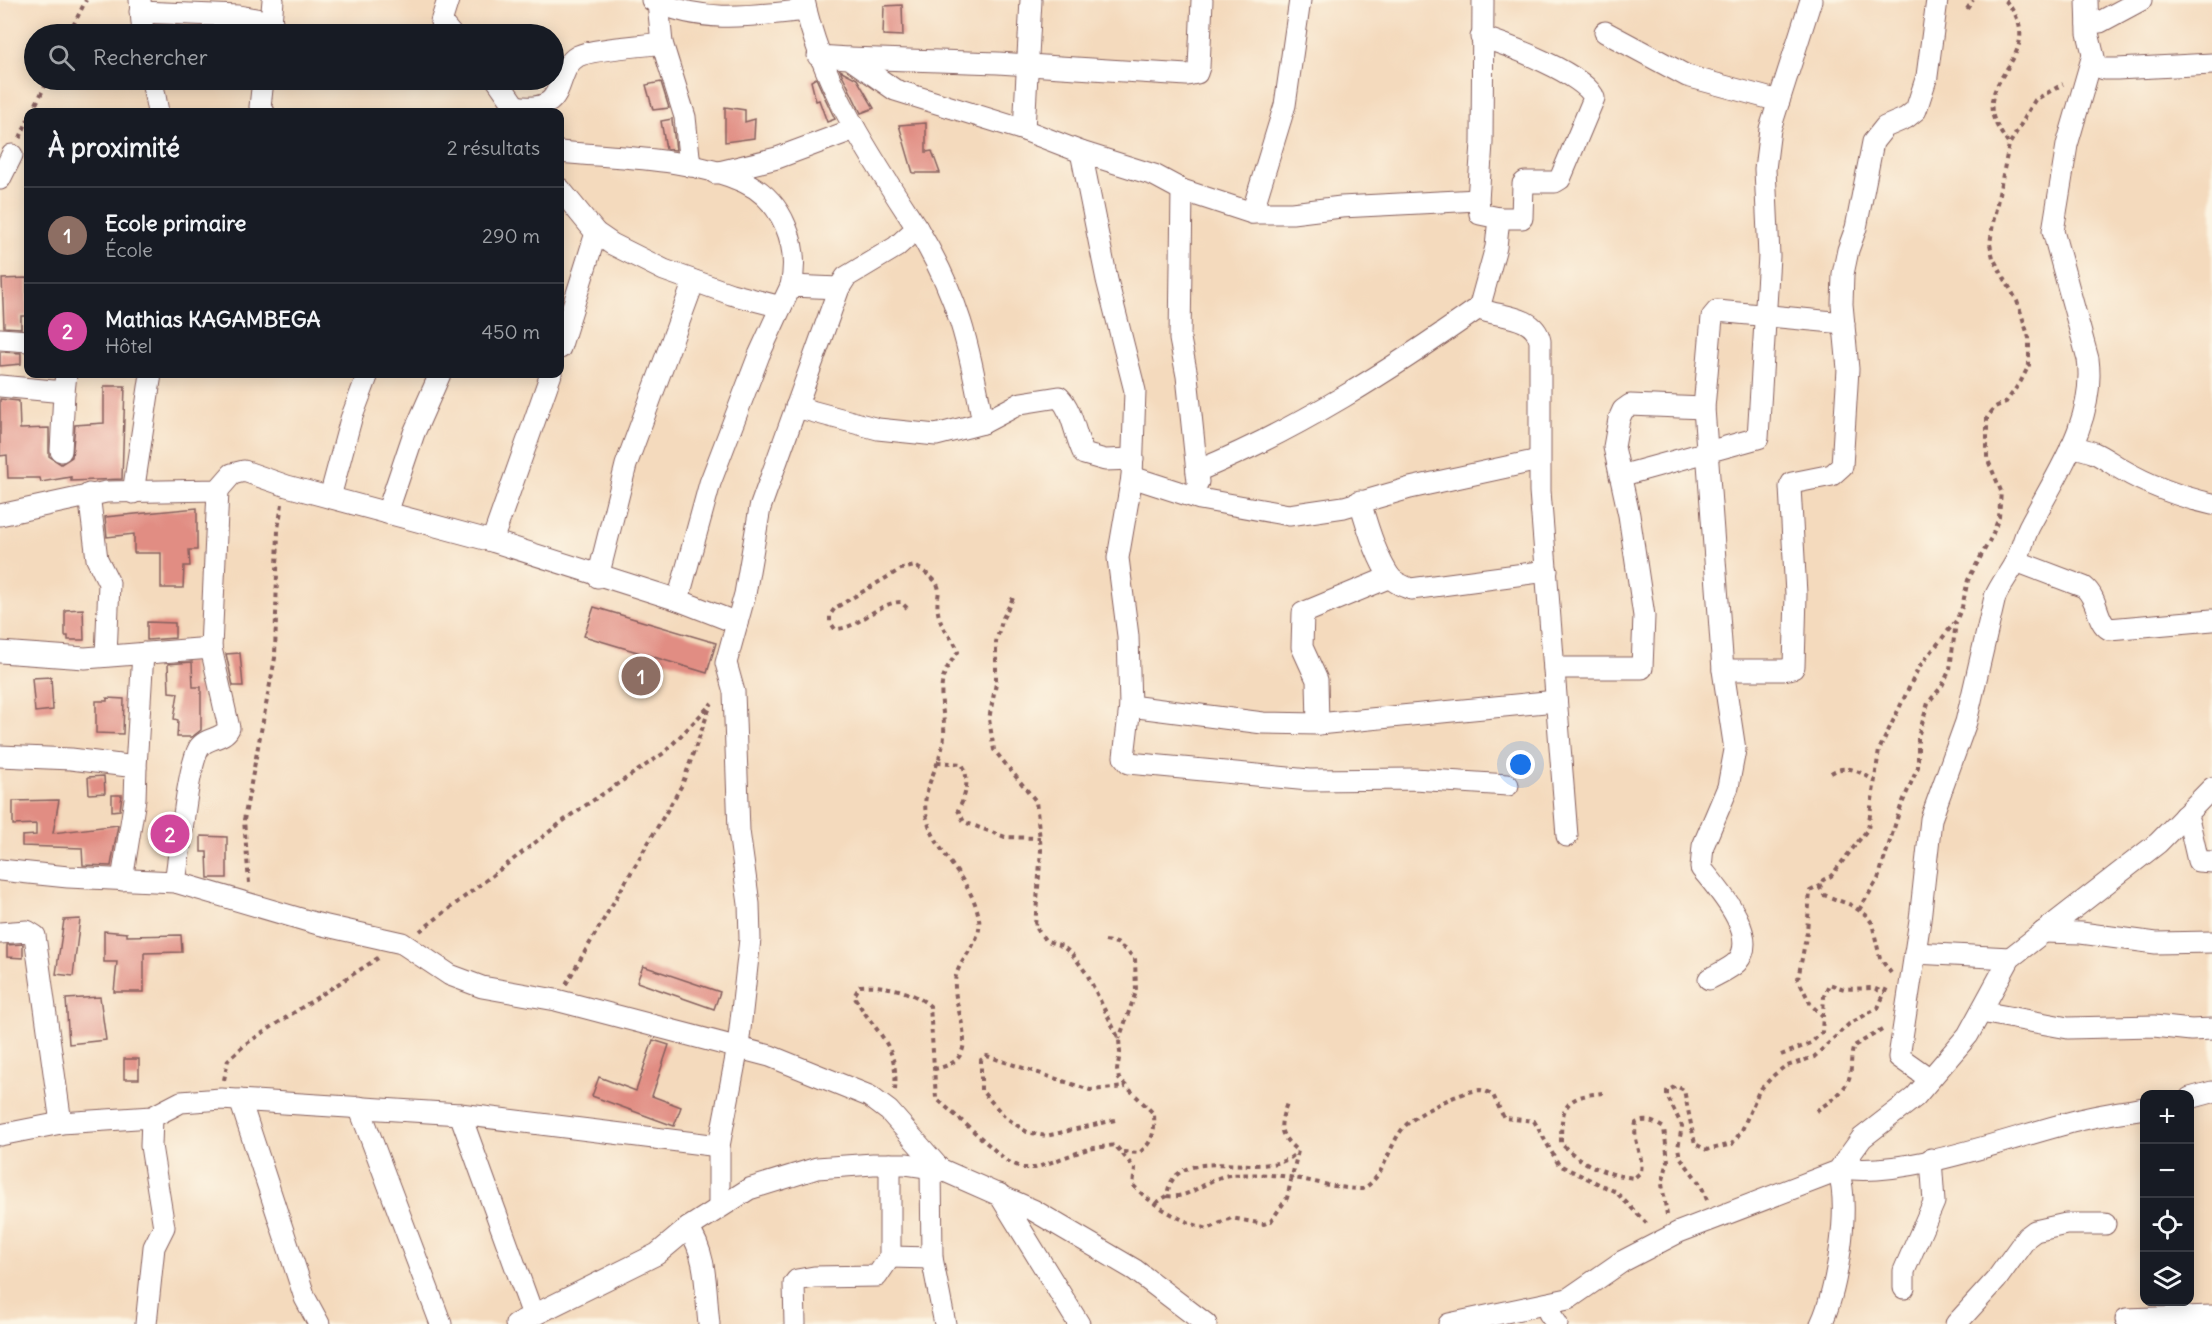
<!DOCTYPE html>
<html lang="fr">
<meta charset="utf-8">
<style>
:root{--surface:#171b24;--page:#20242c;--text:#f1f3f6;--muted:#9ea1a6;--line:#363941;--accent:#c8321e}
body{margin:0;font-family:Delius,sans-serif;background:var(--page);color:var(--text)}
.controls{position:absolute;right:18px;bottom:18px;display:grid;overflow:hidden;border-radius:12px;box-shadow:0 3px 15px #0003}
.controls button{width:54px;height:54px;display:grid;place-items:center;padding:0;border:0;border-bottom:2px solid var(--line);background:var(--surface);color:var(--text);font:30px sans-serif}
.you{position:absolute;left:1521px;top:765px;width:21px;height:21px;margin:-15px;border:4px solid #fff;border-radius:50%;background:#1a73e8;box-shadow:0 0 0 9px #1a73e833}
.badge{display:grid;place-items:center;width:39px;height:39px;border-radius:50%;background:var(--accent);color:#fff;font-size:20px;font-weight:700}
.pin{position:absolute;translate:-50% -50%;border:3px solid #fff;box-shadow:0 2px 6px #0006}
.list{margin:0;padding:0;list-style:none}
h2{display:flex;justify-content:space-between;align-items:center;height:78px;margin:0;padding:0 24px;font-size:26px}
h2 small{font-size:20px;font-weight:400;color:var(--muted)}
.list li{display:grid;grid-template-columns:39px 1fr auto;gap:18px;align-items:center;box-sizing:border-box;height:96px;padding:0 24px;border-top:2px solid var(--line)}
.list b{display:block;font-size:22px;white-space:nowrap}
.list p{margin:0;font-size:20px;white-space:nowrap;color:var(--muted)}
.list em{font-size:20px;font-style:normal;color:var(--muted)}
.icon{flex:none;width:33px;height:33px;fill:none;stroke:currentColor;stroke-width:2;stroke-linecap:round;stroke-linejoin:round}
.map{position:relative;flex:none;width:2212px;height:1324px;overflow:hidden}
.search{position:absolute;background:var(--surface);box-shadow:0 3px 15px #0003;left:24px;top:24px;width:540px;height:66px;display:flex;align-items:center;gap:15px;box-sizing:border-box;padding:0 21px;border-radius:33px;color:var(--muted);font-size:22px}
.panel{position:absolute;background:var(--surface);box-shadow:0 3px 15px #0003;left:24px;top:108px;width:540px;height:270px;border-radius:12px}
.map>svg:first-child{display:block}
</style>
<div class="map">
<svg width="2212" height="1324" viewBox="0 0 2212 1324">
<rect width="100%" height="100%" fill="#fcf5e5"/>
<filter id="ink" filterUnits="userSpaceOnUse"><feTurbulence type="fractalNoise" baseFrequency=".0167" numOctaves="2"/><feDisplacementMap in="SourceGraphic" scale="12" xChannelSelector="R" yChannelSelector="G"/><feConvolveMatrix kernelMatrix="1 2 1 2 8 2 1 2 1" color-interpolation-filters="sRGB"/></filter>
<filter id="wash" filterUnits="userSpaceOnUse"><feTurbulence type="fractalNoise" baseFrequency=".008" numOctaves="4" result="noise"/><feDisplacementMap in="SourceGraphic" scale="24" xChannelSelector="R" yChannelSelector="G"/><feGaussianBlur stdDeviation="1.35" result="paint"/><feColorMatrix in="noise" values="0 0 0 0 0 0 0 0 0 0 0 0 0 0 0 0 0 1.4 0 .05"/><feComposite in="paint" operator="in"/></filter>
<g filter="url(#wash)">
<rect width="100%" height="100%" fill="#f4dabd"/>
<g id="blocks">
<g fill="#e18d83">
<polygon points="902,5 903,36 883,35 884,6"/>
<polygon points="840,70 857,79 874,108 861,113"/>
<polygon points="816,78 824,96 835,119 827,122 819,100 816,101 811,81"/>
<polygon points="661,82 669,108 653,110 646,85"/>
<polygon points="725,107 745,110 745,122 755,119 754,138 725,142"/>
<polygon points="672,119 672,120 676,150 666,149 661,121"/>
<polygon points="926,123 926,152 932,151 940,173 913,173 899,125"/>
<polygon points="27,278 27,316 21,316 21,328 4,327 2,279"/>
<polygon points="0,352 21,353 21,364 0,366"/>
<polygon points="104,386 125,386 122,479 71,481 71,477 41,482 40,478 8,478 7,455 0,456 0,399 19,401 20,429 49,428 49,456 61,464 72,457 75,425 104,423"/>
<polygon points="197,508 197,550 189,550 190,566 184,566 183,588 161,588 161,553 134,553 134,534 107,537 105,517"/>
<polygon points="594,607 716,643 707,673 584,636"/>
<polygon points="83,609 84,640 68,640 68,636 65,636 65,610"/>
<polygon points="147,622 175,623 175,638 147,640"/>
<polygon points="240,653 243,686 233,686 226,654"/>
<polygon points="192,662 193,687 201,687 201,730 192,737 177,737 178,720 174,719 178,693 169,692 168,664"/>
<polygon points="51,677 53,710 35,712 32,678"/>
<polygon points="107,698 124,699 123,734 96,733 96,701 107,701"/>
<polygon points="104,776 105,793 89,794 88,777"/>
<polygon points="112,795 122,795 120,810 112,811"/>
<polygon points="59,800 53,833 118,825 111,866 83,865 82,848 22,846 22,836 36,835 36,824 13,825 13,801"/>
<polygon points="201,836 227,837 227,878 208,878 207,852 201,852"/>
<polygon points="80,919 73,976 56,974 64,920"/>
<polygon points="104,931 127,933 127,936 181,935 182,952 144,953 144,992 114,992 117,962 104,962"/>
<polygon points="23,944 23,958 7,957 7,945"/>
<polygon points="643,966 720,992 714,1009 637,982"/>
<polygon points="100,997 106,1040 69,1044 66,999"/>
<polygon points="653,1040 669,1045 652,1096 681,1107 674,1126 592,1096 599,1077 636,1091"/>
<rect x="124" y="1059" width="15" height="20"/>
</g>
</g>
</g>
<g filter="url(#ink)">
<use href="#blocks" fill-opacity="0" stroke="#86605e" stroke-width="1.5"/>
<g fill="none" stroke-linecap="round" stroke-linejoin="round">
<g stroke="#86605e" stroke-width="23">
<g id="street">
<polyline points="140,0 143,34"/>
<polyline points="448,0 441,22 451,34"/>
<path d="M652,0c51,24 100,16 154,10"/>
<path d="M1483,0l-1,143 -4,57 2,14 19,4 -3,29 -16,58 5,6c21,6 50,6 55,30v150l27,345"/>
<polyline points="2087,0 2088,33 2096,66 2104,69 2117,69 2212,64"/>
<polyline points="658,3 662,43 685,117 690,166"/>
<polyline points="140,12 239,16 272,22"/>
<polyline points="2088,24 2100,22 2141,0"/>
<polyline points="1605,32 1687,76 1779,101"/>
<polyline points="270,34 273,0"/>
<path d="M1481,37c24,7 106,38 113,61l-34,81 -5,3h-30l-2,2 -1,34h-23"/>
<polyline points="818,56 849,58 895,90 1024,130 1081,152 1154,175 1182,190 1252,213 1292,213 1341,207 1478,200"/>
<polyline points="849,58 998,63 1187,75 1197,73 1199,67 1202,0"/>
<polyline points="152,80 158,112"/>
<polyline points="263,80 260,107 264,112"/>
<polyline points="497,80 515,106 509,112"/>
<path d="M515,106c57,9 36,-35 63,-50 14,-7 64,-10 84,-13"/>
<polyline points="1024,130 1031,0"/>
<path d="M560,152c59,6 128,5 184,30 39,18 56,64 47,104"/>
<polyline points="1081,152 1107,280 1135,391 1132,477 1118,558 1128,636 1130,706 1263,723 1318,724 1556,701"/>
<polyline points="715,173 777,158 855,129"/>
<polyline points="0,179 12,155"/>
<polyline points="560,189 596,233 612,244 664,270 731,294 781,307 791,286 839,288"/>
<polyline points="1182,190 1180,339 1187,376 1198,482"/>
<polyline points="1252,213 1285,105 1300,0"/>
<path d="M917,228c42,69 52,116 66,195"/>
<polyline points="0,339 28,341"/>
<polyline points="560,348 596,233"/>
<polyline points="0,386 64,392 61,451"/>
<polyline points="64,392 66,374"/>
<path d="M796,407l82,22 58,6 47,-12 38,-20 38,-6c15,15 15,38 25,57l21,6 28,-1"/>
<path d="M2071,447c26,4 29,9 50,22 27,16 60,28 91,35"/>
<path d="M1197,471c102,-42 194,-101 283,-164"/>
<polyline points="1620,476 1758,438 1769,256 1765,169 1770,129 1811,0"/>
<polyline points="1132,477 1200,499 1289,515 1344,507 1410,488 1539,460"/>
<polyline points="133,493 151,374"/>
<polyline points="89,494 97,559 109,583 106,656"/>
<polyline points="330,497 351,419 368,374"/>
<path d="M1360,501c6,22 17,57 30,76 5,6 13,9 21,12l136,-18"/>
<polyline points="387,513 414,433 440,374"/>
<polyline points="0,515 106,492 218,490 232,474 244,471 287,486 492,541 678,600 737,623"/>
<polyline points="492,541 551,374"/>
<path d="M2016,561l68,26c15,12 12,35 25,42l103,-9"/>
<polyline points="598,577 626,465 694,281"/>
<polyline points="678,600 710,483 759,355 781,307"/>
<polyline points="0,652 85,658 211,648 218,490"/>
<polyline points="1554,668 1642,668 1644,616 1629,515 1614,447 1619,419 1623,410 1630,405 1704,408"/>
<polyline points="1723,670 1783,670 1793,668 1794,666 1796,594 1790,487 1792,483 1832,475 1842,466 1848,369 1842,304 1843,274 1848,250 1856,228 1873,142 1885,127 1906,118 1916,110 1927,76 1937,0"/>
<polyline points="1130,706 1124,757 1129,763 1309,780 1414,779 1508,785"/>
<polyline points="1318,724 1317,680 1302,647 1303,613 1390,577"/>
<polyline points="0,756 71,759 136,767 135,799 122,880"/>
<polyline points="136,767 143,653"/>
<polyline points="2184,816 2189,822 2198,861 2212,862"/>
<polyline points="0,870 68,877 175,882 318,924 402,943 450,975 482,987 556,1000 770,1056 869,1096 889,1111 940,1169"/>
<path d="M175,882c5,-29 12,-113 24,-134 7,-11 24,-8 30,-20l-18,-80"/>
<polyline points="2043,932 2081,933 2156,943 2212,942"/>
<polyline points="0,933 27,931 35,936 61,1123"/>
<polyline points="1915,953 2010,958"/>
<path d="M1709,979c9,-5 21,-10 28,-17 24,-27 -21,-75 -36,-94l2,-22 25,-59 7,-37 -12,-80 -19,-262 8,-91 5,-6 127,12"/>
<polyline points="1981,1012 2068,1028 2154,1026 2191,1030 2212,1029"/>
<path d="M1930,1079l-31,-22 21,-137 11,-101 35,-97 29,-125c6,-13 14,-23 21,-36 6,-12 8,-26 15,-38 27,-51 65,-104 57,-164l-35,-128 14,-86 26,-90"/>
<polyline points="2190,1098 2212,1092"/>
<polyline points="240,1100 305,1298 319,1324"/>
<polyline points="359,1107 441,1324"/>
<polyline points="460,1114 533,1315"/>
<polyline points="0,1135 61,1123 152,1117 181,1102 221,1099 460,1114 719,1146"/>
<polyline points="931,1167 932,1258 945,1324"/>
<path d="M1842,1168c64,10 169,-31 234,-47 23,-6 46,-9 68,-13"/>
<polyline points="999,1194 1079,1324"/>
<path d="M719,1207v-61l19,-99 12,-108 -1,-35 -10,-73 -5,-139 -8,-29 19,-69 15,-86 79,-220 7,-11 50,-30 21,-19c-46,-71 -96,-144 -113,-228"/>
<path d="M688,1228c20,28 17,63 21,96"/>
<polyline points="890,1257 932,1258"/>
<polyline points="1904,1288 1904,1271 1934,1202 1931,1159"/>
<polyline points="1546,1304 1549,1313 1557,1324"/>
<polyline points="2126,1319 2212,1316"/>
<polyline points="146,1324 154,1247 164,1227 151,1146 152,1117"/>
<polyline points="516,1324 657,1254 688,1228 749,1189 817,1168 873,1164 906,1164 940,1169 1033,1210 1135,1270 1206,1324"/>
<polyline points="795,1324 794,1284 797,1280 814,1277 877,1276 890,1257 890,1164"/>
<polyline points="1449,1324 1568,1299 1623,1261 1679,1232 1838,1171 1862,1138 1915,1097 1968,1035 2010,958 2158,843 2212,788"/>
<path d="M1821,1324c16,-33 30,-118 17,-153"/>
<polyline points="1956,1324 1996,1280 2027,1237 2035,1231 2066,1224 2105,1224"/>
</g>
</g>
<g stroke="#86605e" stroke-width="4" stroke-dasharray="4.5 4.5" stroke-linecap="butt">
<path d="M2005,0c43,50 -19,72 -13,112 2,12 11,23 17,33"/>
<polyline points="1967,9 1973,0"/>
<polyline points="69,34 86,0"/>
<polyline points="32,112 48,80"/>
<polyline points="20,138 28,119"/>
<path d="M1013,598l-10,20 -7,24v41l-7,36 5,31 42,51 5,49 -6,76 10,14 17,6 10,8 15,20 32,65 1,14 -3,17 2,9 35,35c1,18 -1,28 -15,39l-17,-1"/>
<path d="M907,608l-6,-6c-24,0 -42,27 -66,27l-5,-7v-7l5,-7 66,-39 14,-3c40,24 15,24 25,54 4,13 15,19 18,32 -7,9 -15,20 -16,32 -3,21 7,43 -1,68 -7,25 -22,43 -13,70 11,35 46,61 51,97 4,25 -23,41 -24,63 -2,33 32,78 -21,87"/>
<path d="M937,762l25,2c8,14 4,33 -4,46l6,12 41,15 35,1"/>
<path d="M1831,773c16,-10 29,-1 44,8"/>
<polyline points="249,883 244,820 275,658 278,529 282,504"/>
<polyline points="1822,885 1810,891 1807,932 1798,979 1811,1005 1823,1016"/>
<polyline points="1859,910 1878,879 1901,806 1918,767 1918,737 1928,703 1942,686 1950,669 1956,622"/>
<polyline points="420,931 571,815 664,753 712,703"/>
<polyline points="1105,941 1117,943 1135,958 1136,992 1119,1039"/>
<polyline points="1891,973 1880,958 1872,923 1866,915 1851,905 1824,895 1820,888 1823,880 1831,876 1868,829 1879,750 1919,667 1956,621 1962,607 1968,580 1992,536 1999,517 2001,491 1987,458 1987,418 1995,407 2006,402 2021,381 2029,365 2029,338 2017,301 1993,258 1990,244 1993,223 2009,145 2035,100 2063,84"/>
<polyline points="566,984 682,785 711,704"/>
<polyline points="1781,1055 1811,1043 1822,1032 1824,996 1829,984 1844,989 1873,988 1885,993"/>
<polyline points="224,1080 228,1060 247,1043 378,958"/>
<path d="M895,1090c4,-48 -20,-56 -41,-94l6,-10c21,-2 54,5 70,20l6,92 71,63 16,7h12l53,-19 27,-4 20,24 -2,16c18,20 49,37 75,44l23,-11 33,6 7,-3 16,-23 11,-47c-21,-17 -19,-25 -11,-48"/>
<path d="M1603,1093c-38,3 -42,13 -42,50 18,20 45,32 73,35l7,-6c3,-17 -9,-32 -5,-49 11,-5 18,-1 28,5l4,33 -6,23 5,31"/>
<path d="M1816,1111c13,-9 30,-19 34,-36 2,-10 0,-19 4,-29l28,-16"/>
<polyline points="1115,1120 1046,1136 1027,1132 1005,1117 981,1090 981,1060 987,1056 1090,1090 1126,1087"/>
<path d="M1167,1196c24,4 40,-19 64,-21 21,-1 44,-1 64,3 23,4 44,11 68,11 24,-15 24,-42 41,-62 13,-14 57,-36 76,-37 4,0 9,3 13,5l11,23 30,3 25,44 57,27 33,34"/>
<polyline points="1707,1200 1701,1185 1680,1157 1678,1148 1682,1126 1667,1096 1667,1091 1676,1086 1684,1090 1695,1144 1707,1150 1732,1144 1742,1130 1759,1091 1774,1075 1784,1067 1814,1057 1849,1024 1878,1008 1888,985"/>
<path d="M1156,1203l11,-7c7,-59 103,-11 130,-44"/>
</g>
<use href="#street" stroke="#fff" stroke-width="21"/>
</g>
</g>
</svg>
<div class="controls">
<button>+</button>
<button>−</button>
<button><svg class="icon" aria-label="locate" viewBox="0 0 24 24"><circle cx="12" cy="12" r="6"/><path d="M12 2v4M12 18v4M2 12h4M18 12h4"/></svg></button>
<button><svg class="icon" aria-label="layers" viewBox="0 0 24 24"><path d="M12 4l9 5-9 5-9-5zM3 14l9 5 9-5"/></svg></button>
</div>
<div class="you"></div>
<div class="pin badge" style="left:641px;top:676px;background:#8d6e63">1</div>
<div class="pin badge" style="left:170px;top:834px;background:#d1479c">2</div>
<div class="search"><svg class="icon" aria-label="search" viewBox="0 0 24 24"><circle cx="10" cy="10" r="6"/><path d="M15 15l6 6"/></svg>Rechercher</div>
<section class="panel">
<h2>À proximité<small>2 résultats</small></h2>
<ul class="list">
<li><span class="badge" style="background:#8d6e63">1</span><div><b>Ecole primaire</b><p>École</p></div><em>290 m</em></li>
<li><span class="badge" style="background:#d1479c">2</span><div><b>Mathias KAGAMBEGA</b><p>Hôtel</p></div><em>450 m</em></li>
</ul>
</section>
</div>
